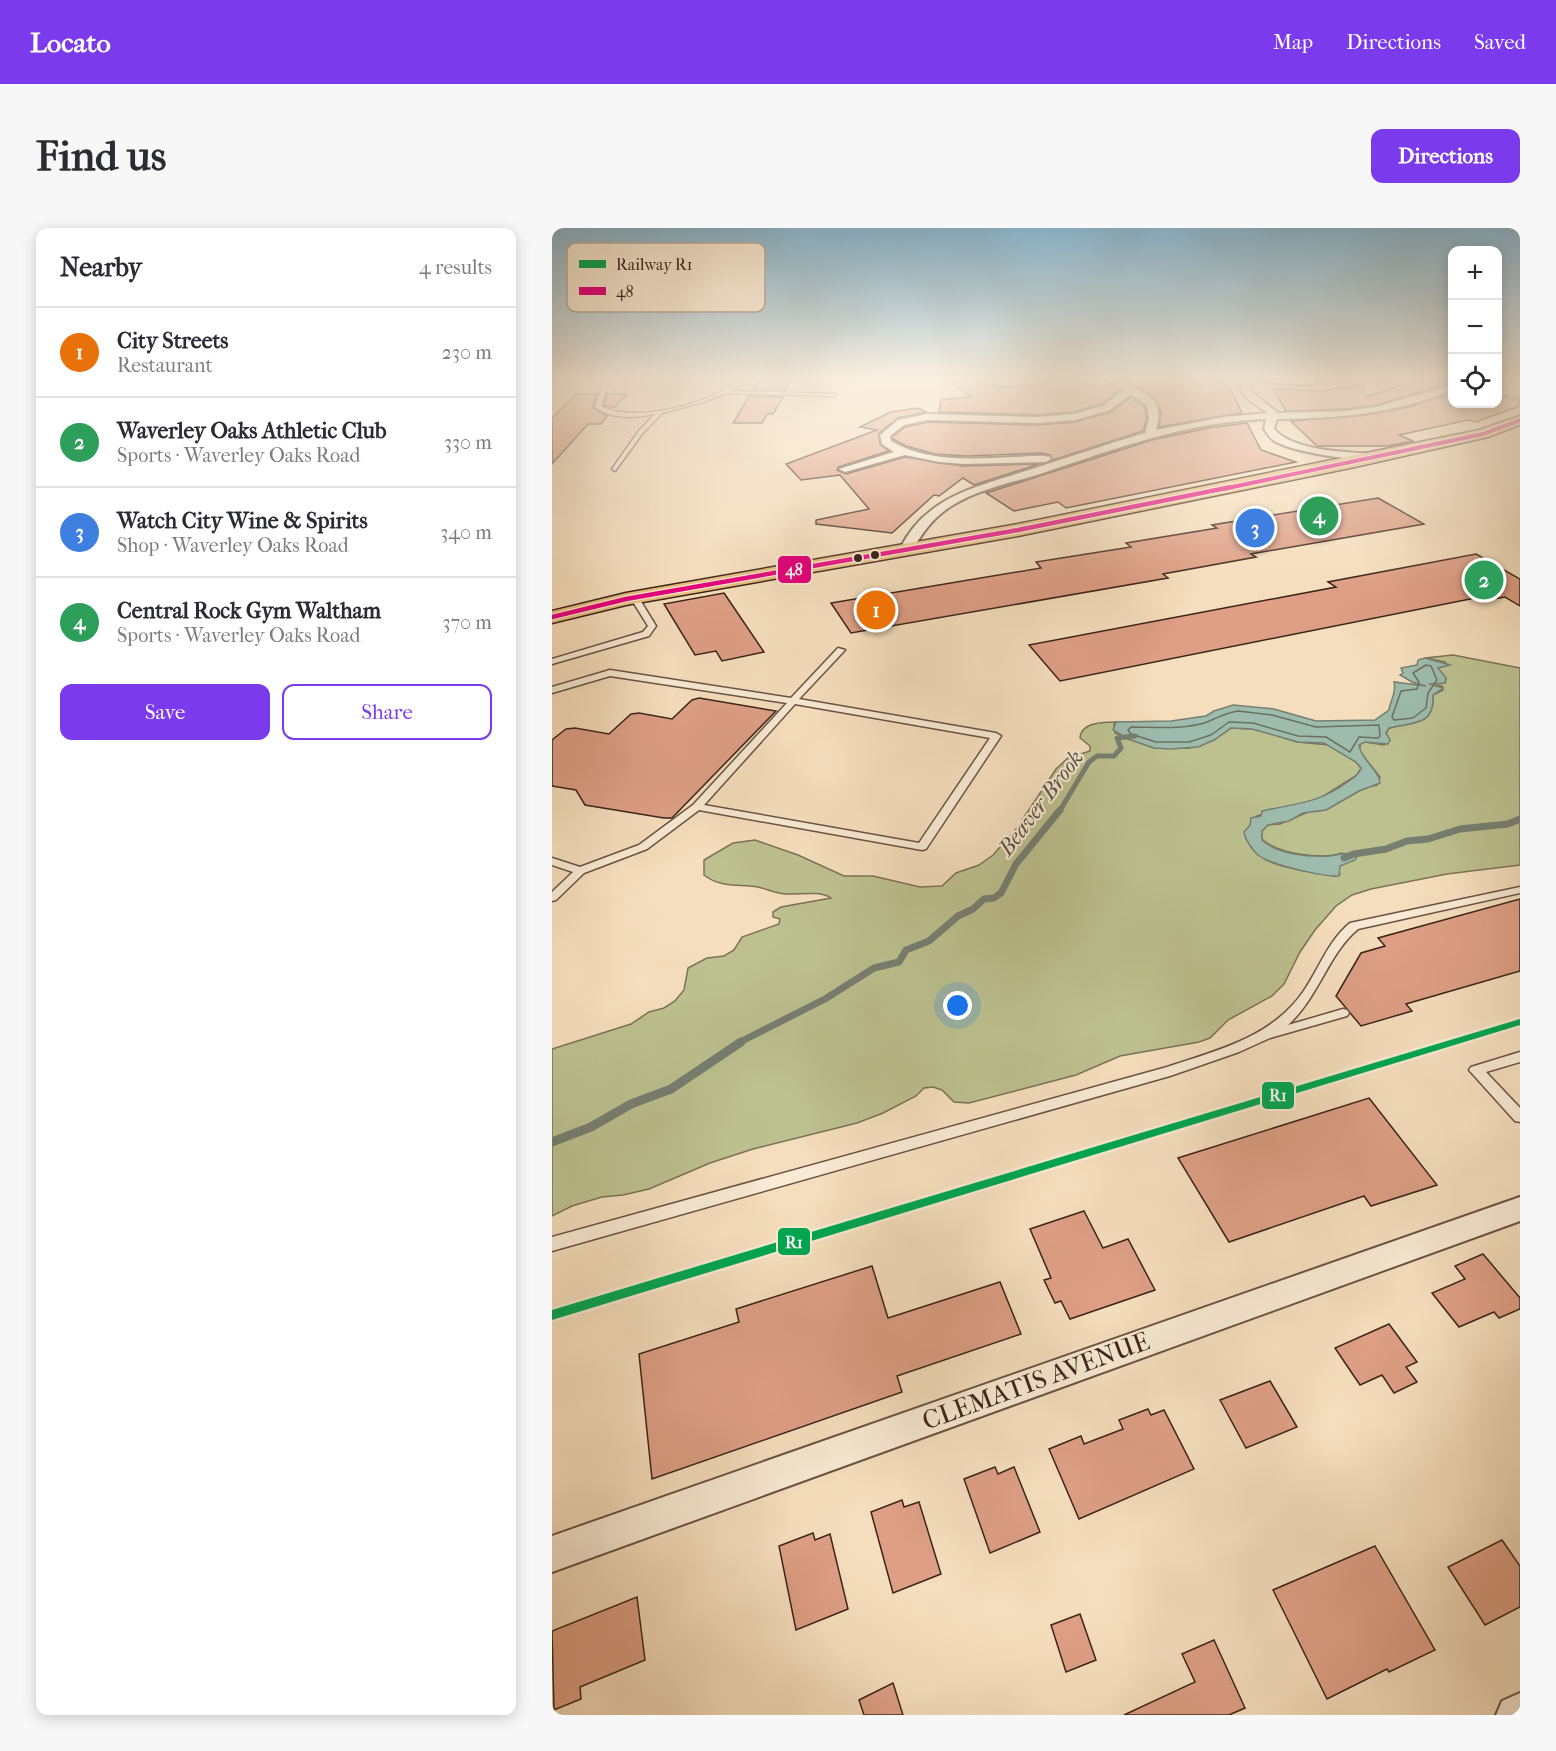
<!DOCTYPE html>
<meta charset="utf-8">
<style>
:root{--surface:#fff;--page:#f7f7f7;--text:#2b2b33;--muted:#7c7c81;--line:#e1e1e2;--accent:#7c3aed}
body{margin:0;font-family:"IM FELL French Canon",serif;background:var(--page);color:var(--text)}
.controls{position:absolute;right:18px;top:18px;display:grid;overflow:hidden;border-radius:12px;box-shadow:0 3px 15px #0003}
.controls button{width:54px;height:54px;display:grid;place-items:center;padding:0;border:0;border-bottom:2px solid var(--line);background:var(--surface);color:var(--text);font:30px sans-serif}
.you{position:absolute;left:406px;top:778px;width:21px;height:21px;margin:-15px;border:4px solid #fff;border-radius:50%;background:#1a73e8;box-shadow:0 0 0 9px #1a73e833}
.badge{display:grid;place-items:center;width:39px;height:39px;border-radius:50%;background:var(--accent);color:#fff;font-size:20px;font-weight:700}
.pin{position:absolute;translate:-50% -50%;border:3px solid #fff;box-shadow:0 2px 6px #0006}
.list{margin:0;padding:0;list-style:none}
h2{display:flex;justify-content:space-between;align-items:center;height:78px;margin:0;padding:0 24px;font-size:26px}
h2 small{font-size:20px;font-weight:400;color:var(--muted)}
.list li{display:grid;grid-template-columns:39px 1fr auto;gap:18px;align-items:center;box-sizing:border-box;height:90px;padding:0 24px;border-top:2px solid var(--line)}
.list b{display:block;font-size:22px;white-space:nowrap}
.list p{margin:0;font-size:20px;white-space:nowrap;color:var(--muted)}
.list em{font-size:20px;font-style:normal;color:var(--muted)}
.actions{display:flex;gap:12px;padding:18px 24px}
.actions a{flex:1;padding:14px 0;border:2px solid var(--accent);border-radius:12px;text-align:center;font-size:21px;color:var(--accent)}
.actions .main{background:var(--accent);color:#fff}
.icon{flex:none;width:33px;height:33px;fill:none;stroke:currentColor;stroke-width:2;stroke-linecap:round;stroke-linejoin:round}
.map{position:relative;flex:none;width:968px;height:1487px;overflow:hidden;border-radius:12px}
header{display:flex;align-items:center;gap:36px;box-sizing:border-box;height:84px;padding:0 30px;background:var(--accent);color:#fff}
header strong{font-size:28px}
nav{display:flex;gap:33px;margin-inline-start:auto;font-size:21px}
.intro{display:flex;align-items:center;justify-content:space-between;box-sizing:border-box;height:144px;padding:0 36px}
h1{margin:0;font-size:42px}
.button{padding:15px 27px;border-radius:12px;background:var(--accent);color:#fff;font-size:21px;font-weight:700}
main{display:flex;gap:36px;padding:0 36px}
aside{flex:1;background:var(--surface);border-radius:12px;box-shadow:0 3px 15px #0003}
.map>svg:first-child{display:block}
</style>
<header>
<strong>Locato</strong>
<nav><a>Map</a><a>Directions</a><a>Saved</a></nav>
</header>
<div class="intro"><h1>Find us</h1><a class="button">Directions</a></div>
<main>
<aside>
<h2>Nearby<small>4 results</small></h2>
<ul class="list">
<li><span class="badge" style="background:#e8710a">1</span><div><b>City Streets</b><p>Restaurant</p></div><em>230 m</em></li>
<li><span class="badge" style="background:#2e9e5b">2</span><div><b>Waverley Oaks Athletic Club</b><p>Sports · Waverley Oaks Road</p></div><em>330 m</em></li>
<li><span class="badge" style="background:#3f7fe0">3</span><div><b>Watch City Wine &amp; Spirits</b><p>Shop · Waverley Oaks Road</p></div><em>340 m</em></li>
<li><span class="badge" style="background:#2e9e5b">4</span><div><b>Central Rock Gym Waltham</b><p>Sports · Waverley Oaks Road</p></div><em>370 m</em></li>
</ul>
<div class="actions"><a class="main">Save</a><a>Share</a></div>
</aside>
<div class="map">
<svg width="968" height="1487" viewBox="0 0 968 1487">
<rect width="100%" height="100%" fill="#f5debd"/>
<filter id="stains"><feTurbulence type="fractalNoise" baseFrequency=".00333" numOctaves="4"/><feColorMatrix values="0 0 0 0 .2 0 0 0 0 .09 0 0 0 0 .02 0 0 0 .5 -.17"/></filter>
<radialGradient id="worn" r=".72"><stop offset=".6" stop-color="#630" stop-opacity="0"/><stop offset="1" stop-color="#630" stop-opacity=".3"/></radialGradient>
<path fill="#bdc190" stroke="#7c7255" stroke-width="1.5" d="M901,427l67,13v197l-73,9 -76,15 -19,6 -16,11 -21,24 -15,22 -16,32 -12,12 -44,24 -18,18 -11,4 -79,14 -44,19 -107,28 -15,-1 -12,-12 -9,-3 -9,1 -8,8 -33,17 -26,10 -104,26 -43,14 -61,26 -26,6 -21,2 -30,9 -20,10v-167l79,-25 18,-12 15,-4 11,-7 9,-11 4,-22 19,-10 17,-2 10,-6 8,-13 37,-13 1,-5 -7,-2v-5l8,-5 50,-9c-12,-8 -32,-3 -46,-4 -10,-1 -18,-5 -27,-7 -18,-3 -38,1 -54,-12v-15l29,-17 22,-3 43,15 46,21h29l47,11 22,-1 14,-13 23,-8 14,-10 24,-27 39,-59 12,-11 22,-7v-5l-10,-8c1,-16 24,-16 36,-16l-2,2 1,9 39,15h35l25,-8 17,-12 25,1 41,13 33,3 26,17 5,6 -4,7 -38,24 -62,17 -6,7 -5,16c6,5 10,13 16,18 11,10 57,17 73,19l5,-2 -2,-6 4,-4v-11c-19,7 -65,1 -80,-14v-8l5,-6 13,-1 28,-12 18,-2 38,-22 13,-3 3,-8 -20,-25v-9l5,-1 19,3 6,-5 -4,-7 3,-5c22,-6 46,-1 44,-33l10,-5 -1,-4 -13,-2 16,-1 1,-5 -7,-6 -1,-5 9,-2 -2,-3 -20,-4z"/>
<path fill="#9dbcad" stroke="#767f72" stroke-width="1.5" d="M873,430l25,7 -12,3 8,10 -1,5 -16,1 14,4 -10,7c2,32 -22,27 -44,33l-3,5 4,7 -2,4 -23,-2 -6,3c2,15 21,26 21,38l-21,8 -33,19 -23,3 -14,8 -21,4 -6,6v9c16,15 47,17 68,16 10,-1 17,-5 27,0l-2,4 -15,6 -1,10c-15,1 -68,-11 -81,-21 -6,-5 -13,-16 -14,-23l6,-7 1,-7 10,-2 1,-5c35,-8 56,-7 87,-30 5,-4 10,-6 12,-13l-5,-6 -32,-19 -26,-1 -46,-13 -21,-1 -17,12 -16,7 -28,2 -16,-1 -26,-9 -15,-9 3,-8 55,-1 35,-5 8,-5 19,-6 41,4 42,12 59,-1 14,-10c1,-9 8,-18 5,-28l32,4 -14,-4 -12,-7 3,-2 -2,-5 16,-3 1,-5z"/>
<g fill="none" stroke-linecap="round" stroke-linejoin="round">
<g stroke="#6c7064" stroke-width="1.5">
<polygon points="874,437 879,438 885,452 876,465 874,480 861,490 842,492 840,489 849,463 865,461 867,454 861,445"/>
<path d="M686,483l34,4 44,12 63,-2 1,11 -2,2 -19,-1 -9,15 -24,-15 -28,-1 -45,-13 -24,-1 -18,13 -22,7h-33l-25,-8 -3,-4 3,-3c24,0 53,3 76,-5 11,-5 19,-9 31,-11z"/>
</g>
<polyline stroke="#767f72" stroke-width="5" points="507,584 537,534 545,528 562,528 569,520 565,510 583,508"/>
<g stroke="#767f72" stroke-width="7">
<polyline points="792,630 802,626 834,621 855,613 876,611 908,601 956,596 968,591"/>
<polyline points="186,815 273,771 322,740 347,734 354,722 377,713 406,688 421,681 432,671 442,670 449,665 464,636 508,582"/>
</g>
<polyline stroke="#767f72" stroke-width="9" points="0,914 39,899 79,876 119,861 189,814"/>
</g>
<g fill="#de9f85" stroke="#3b241a" stroke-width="1.5">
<polygon points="209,149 232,149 230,152 240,151 234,162 201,161"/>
<polygon points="426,149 462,149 447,150 441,153 441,157 447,160 482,158 510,151 511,149 548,149 568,162 550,176 522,184 486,187 387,184 389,172 419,169 402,155 433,152"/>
<polygon points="561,149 650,149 676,157 690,185 607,199 609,184 603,171 590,161"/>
<polygon points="875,150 898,155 824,177 794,181 734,183 721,161 768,163 811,156 814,169 864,152"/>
<polygon points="900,165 900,176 945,176 945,166 968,171 968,178 924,194 916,192 847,207 861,213 836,218 765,218 739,193 814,187 856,179"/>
<polygon points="24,166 45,166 41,180 55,188 49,196 36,196 0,236 0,190"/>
<polygon points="55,166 75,166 62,180 52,177"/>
<polygon points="197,168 231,169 221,186 215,186 210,195 181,195"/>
<polygon points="579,169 593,179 595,190 591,203 501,232 498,227 489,225 414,228 383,226 354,218 341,211 340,209 353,199 376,194 486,197 523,194 559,184"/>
<polygon points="366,180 374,184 346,190 327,205 328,216 337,223 286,239 285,242 294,246 353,229 411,238 487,236 422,257 411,250 387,268 382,267 340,305 264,296 264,292 317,281 288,247 249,252 234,236 325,202 308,199 339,184"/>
<polygon points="695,195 709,222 744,234 514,280 506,274 462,283 434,265 600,212 656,200"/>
<polygon points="826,270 872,296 699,326 704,329 611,346 616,350 299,405 279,375 489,340 484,334 579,319 574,315 665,300 660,297"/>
<polygon points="924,326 968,351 968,378 953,369 935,372 928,369 508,453 477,417 784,359 776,354"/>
<polygon points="172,365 212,424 170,433 164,423 143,427 112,376"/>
<polygon points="147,470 224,483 120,590 112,590 33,577 24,562 0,558 0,512 14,501 23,500 57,506 79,486 87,485 120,491 140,472"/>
<polygon points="968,671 968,743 854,776 860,783 809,798 784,768 809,725 833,718 826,710"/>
<polygon points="817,870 885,957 819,978 812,968 677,1014 626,930"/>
<polygon points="532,983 551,1020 576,1011 603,1062 518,1091 509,1073 503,1075 492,1052 499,1050 478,1001"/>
<polygon points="931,1026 968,1070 968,1081 947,1090 942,1084 907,1099 880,1065 913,1051 903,1038"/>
<polygon points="320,1038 336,1090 448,1054 469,1106 345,1148 350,1164 100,1251 87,1126 187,1094 184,1081"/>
<polygon points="837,1096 865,1134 854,1139 865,1154 842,1165 830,1147 808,1157 783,1120"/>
<polygon points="718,1153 745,1199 694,1220 668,1172"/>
<polygon points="596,1181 599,1187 612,1182 642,1241 527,1291 497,1221 529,1208 532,1216 571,1201 567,1192"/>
<polygon points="443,1239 446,1246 462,1239 488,1304 438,1325 412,1251"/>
<polygon points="350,1272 352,1279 367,1274 389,1346 341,1365 319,1284"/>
<polygon points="261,1305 263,1312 278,1306 296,1381 244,1402 227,1318"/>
<polygon points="950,1312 968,1338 968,1379 933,1397 896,1339"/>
<polygon points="823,1318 883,1422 837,1444 835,1441 775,1471 721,1362"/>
<polygon points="85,1369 93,1432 28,1459 29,1471 2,1482 0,1403"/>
<polygon points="528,1386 544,1432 514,1444 499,1397"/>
<polygon points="662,1412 693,1480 677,1487 572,1487 643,1454 630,1426"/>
<polygon points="341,1455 351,1487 312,1487 307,1472"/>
</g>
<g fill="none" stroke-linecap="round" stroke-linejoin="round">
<g stroke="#6a5243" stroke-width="3">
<g id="lane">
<path d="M36,149h6l14,6 -7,23c32,18 116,-2 140,-29h4l-13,14 105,3 -3,2 -107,-3 -27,10 -38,10 -20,21 -27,37 -3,-2 26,-37 17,-18c-21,4 -42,6 -60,-7l8,-23z"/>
<polygon points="79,367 85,367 104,398 97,408 0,436 0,431 91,404 96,398 78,369"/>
<path d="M286,420l7,2 -46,49 197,34 5,3 -75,113 -4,1 -223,-40 -52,39 -63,24 -28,27 -4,1v-9l21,-20 -21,-7v-7l28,9 59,-22 54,-40 94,-102 -177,-27 -58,17v-6l58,-17 181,28zM243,476l195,34 -71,105 -215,-38z"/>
<path d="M968,659v6l-162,36c-30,25 -39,68 -70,96l55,-16 4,1 2,3 -2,3 -77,22 -31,14 -69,24 -618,175v-14l615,-170c50,-17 104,-29 136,-75 16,-23 25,-51 47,-69z"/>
<polygon points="968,824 968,834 934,844 968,880 968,894 963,893 917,842 919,839"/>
</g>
</g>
<g stroke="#6a5243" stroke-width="4">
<g id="street">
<polygon points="490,149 509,149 481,156 447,158 442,155 447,152"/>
<path d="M550,149c13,0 50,15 55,29 3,8 1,17 -1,24l67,-13 45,-4c-12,-9 -30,-16 -27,-33l-7,-3 81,3 2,2 -5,3 -62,-4 2,11 26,21 68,-2 30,-4 76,-22v6c-64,23 -108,27 -175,28l-3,10c20,23 75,23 104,25l5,3 -1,2c-21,4 -92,-7 -109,-19 -4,-3 -6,-7 -9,-11l2,-10c-79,3 -152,30 -226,55 -29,9 -61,15 -87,31 -20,12 -30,27 -42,47l-5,1 -6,-4c26,-54 80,-63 132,-80 38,-12 75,-25 113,-36l4,-15 -2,-12 -16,-12 -21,16 -35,10 -37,3 -110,-3 -24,5 -14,11 1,5c35,21 82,18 121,16 12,0 26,-3 38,0l1,2 -5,3 -83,2 -24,-2 -34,-7 -60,17 -6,-3 55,-17 -12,-8 -2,-9 18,-15 30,-6 110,3 36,-3 29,-8 21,-16z"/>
<polygon points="968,969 968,993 0,1344 0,1308"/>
<polygon points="968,1465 968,1487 944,1487 950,1473"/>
</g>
</g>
<g stroke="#3b241a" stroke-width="3">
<polygon id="primary" points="968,188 968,197 936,209 803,239 466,308 74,377 0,395 0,383 74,365 466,296 927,202"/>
</g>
<use href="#lane" fill="#f8ead4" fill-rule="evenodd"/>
<use href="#street" fill="#f8ead4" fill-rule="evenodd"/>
<use href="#primary" fill="#eabf7e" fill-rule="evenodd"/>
<g stroke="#f8ead4" stroke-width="6">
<polyline id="bus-1-far1" points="671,261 931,206 968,192"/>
</g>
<g stroke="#f8ead4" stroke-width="7">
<polyline id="bus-1" points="0,389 74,371 466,302 679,259"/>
</g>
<use href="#bus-1-far1" stroke="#e5007d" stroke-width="4"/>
<use href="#bus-1" stroke="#e5007d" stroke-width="4.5"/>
<g stroke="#f8ead4" stroke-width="5">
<polygon id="rail-1" points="968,791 968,797 0,1092 0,1082"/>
</g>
<use href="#rail-1" fill="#00a651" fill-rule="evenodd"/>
</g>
<linearGradient id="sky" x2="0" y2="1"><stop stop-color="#8ab7d0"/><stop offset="0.42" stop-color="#faf0e1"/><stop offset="1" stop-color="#faf0e1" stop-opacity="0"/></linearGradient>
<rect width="968" height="357" fill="url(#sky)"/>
<g fill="#3b241a" stroke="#f8ead4" stroke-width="2">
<circle cx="323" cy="327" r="5"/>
<circle cx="306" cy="330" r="5"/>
</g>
<g text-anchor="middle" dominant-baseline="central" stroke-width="4.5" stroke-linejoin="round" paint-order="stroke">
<g font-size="22" font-style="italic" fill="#585246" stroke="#f8ead4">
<text transform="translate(489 575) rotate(-53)">Beaver Brook</text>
</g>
<g font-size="26" fill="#3b241a" stroke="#f8ead4">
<text transform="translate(484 1153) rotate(-20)">CLEMATIS AVENUE</text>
</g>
</g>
<rect x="15" y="15" width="198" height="69" rx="9" fill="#f8ead4" stroke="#bfaf9c" stroke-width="1.5"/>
<rect x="27" y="32" width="27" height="8" fill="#00a651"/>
<rect x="27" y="59" width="27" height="8" fill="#e5007d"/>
<g font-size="16" fill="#3b241a">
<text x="64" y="42">Railway R1</text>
<text x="64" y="69">48</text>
</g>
<g stroke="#f8ead4" stroke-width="2">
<rect x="225" y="327" width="35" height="29" rx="6" fill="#e5007d"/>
<rect x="709" y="853" width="34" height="29" rx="6" fill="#00a651"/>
<rect x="225" y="999" width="34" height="29" rx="6" fill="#00a651"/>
</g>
<g font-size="16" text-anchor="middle" font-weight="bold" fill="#fff">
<text x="242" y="347">48</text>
<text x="726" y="873">R1</text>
<text x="242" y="1020">R1</text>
</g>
<rect width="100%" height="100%" filter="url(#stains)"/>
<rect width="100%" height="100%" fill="url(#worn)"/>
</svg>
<div class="controls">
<button>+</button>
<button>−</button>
<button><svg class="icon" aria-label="locate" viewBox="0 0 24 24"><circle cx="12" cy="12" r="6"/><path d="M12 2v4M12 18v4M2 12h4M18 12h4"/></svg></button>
</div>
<div class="you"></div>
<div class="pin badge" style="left:324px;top:382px;background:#e8710a">1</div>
<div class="pin badge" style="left:932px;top:352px;background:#2e9e5b">2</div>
<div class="pin badge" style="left:703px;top:300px;background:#3f7fe0">3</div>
<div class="pin badge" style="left:767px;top:288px;background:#2e9e5b">4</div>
</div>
</main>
